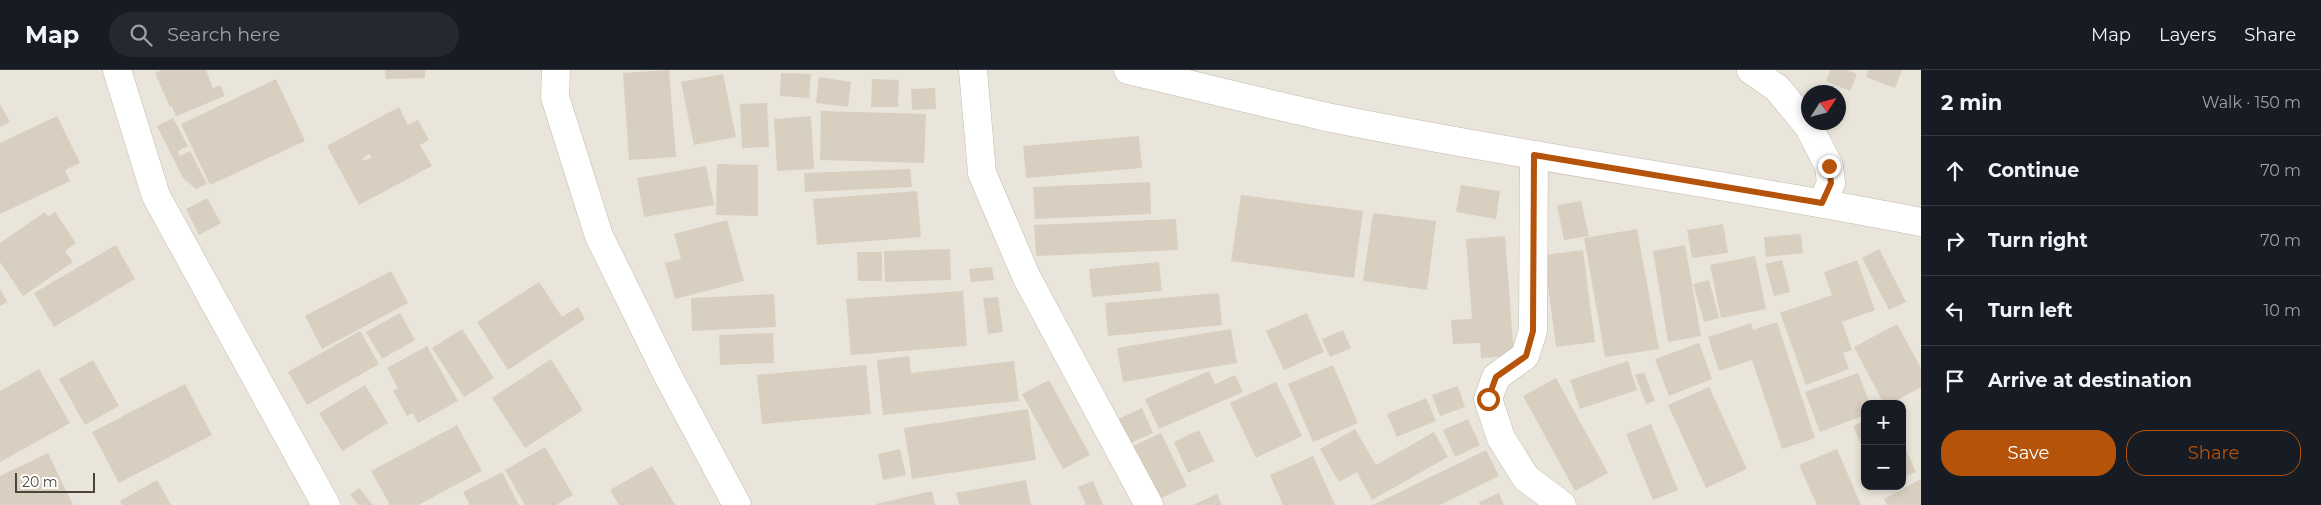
<!DOCTYPE html>
<meta charset="utf-8">
<style>
:root{--surface:#171b24;--page:#242831;--text:#f1f3f6;--muted:#9ea1a6;--line:#363941;--accent:#b45309}
body{margin:0;font-family:Montserrat,sans-serif;background:var(--page);color:var(--text)}
.controls{position:absolute;right:15px;bottom:15px;display:grid;overflow:hidden;border-radius:10px;box-shadow:0 2px 8px #0003}
.controls button{width:45px;height:45px;display:grid;place-items:center;padding:0;border:0;border-bottom:1px solid var(--line);background:var(--surface);color:var(--text);font:25px sans-serif}
.compass{position:absolute;left:1801px;top:15px;width:45px;height:45px;border-radius:50%;background:var(--surface);box-shadow:0 2px 8px #0003;rotate:54deg}
.scale{position:absolute;left:15px;bottom:12px;width:80px;box-sizing:border-box;padding-left:5px;border:2px solid #4b4439;border-top:0;font-size:14px;line-height:18px;white-space:nowrap;color:#4b4439;-webkit-text-stroke:4px #fff;paint-order:stroke}
.stop{position:absolute;width:15px;height:15px;margin:-11px;border:4px solid #b45309;border-radius:50%;background:#fff}
.stop.end{background:#b45309;border-color:#fff;box-shadow:0 1px 5px #0008}
.list{margin:0;padding:0;list-style:none}
h2{display:flex;justify-content:space-between;align-items:center;height:65px;margin:0;padding:0 20px;font-size:21px}
h2 small{font-size:16px;font-weight:400;color:var(--muted)}
.list li{display:grid;grid-template-columns:32px 1fr auto;gap:15px;align-items:center;box-sizing:border-box;height:70px;padding:0 20px;border-top:1px solid var(--line)}
.list b{display:block;font-size:19px;white-space:nowrap}
.list em{font-size:16px;font-style:normal;color:var(--muted)}
.actions{display:flex;gap:10px;padding:15px 20px}
.actions a{flex:1;padding:11px 0;border:1px solid var(--accent);border-radius:20px;text-align:center;font-size:18px;color:var(--accent)}
.actions .main{background:var(--accent);color:#fff}
.icon{flex:none;width:28px;height:28px;fill:none;stroke:currentColor;stroke-width:2;stroke-linecap:round;stroke-linejoin:round}
.map{position:relative;flex:none;width:1921px;height:435px;overflow:hidden}
header{display:flex;align-items:center;gap:30px;box-sizing:border-box;height:70px;padding:0 25px;background:var(--surface);border-bottom:1px solid var(--line)}
header strong{font-size:24px}
nav{display:flex;gap:28px;margin-inline-start:auto;font-size:18px}
.search{width:350px;height:45px;background:var(--page);display:flex;align-items:center;gap:12px;box-sizing:border-box;padding:0 18px;border-radius:28px;color:var(--muted);font-size:19px}
main{display:flex}
aside{flex:1;background:var(--surface)}
.map>svg:first-child{display:block}
</style>
<header>
<strong>Map</strong>
<div class="search"><svg class="icon" aria-label="search" viewBox="0 0 24 24"><circle cx="10" cy="10" r="6"/><path d="M15 15l6 6"/></svg>Search here</div>
<nav><a>Map</a><a>Layers</a><a>Share</a></nav>
</header>
<main>
<div class="map">
<svg width="1921" height="435" viewBox="0 0 1921 435">
<rect width="100%" height="100%" fill="#f6f3ec"/>
<path fill="#eae5da" fill-rule="evenodd" d="M0,0h1921v435h-1921zM1808,22h30v30h-30zM1865,334h37v82h-37z"/>
<g fill="#d8cfc1" fill-rule="evenodd">
<polygon points="162,0 206,0 213,18 220,15 225,26 176,46 172,36 170,37 155,3"/>
<polygon points="385,0 425,0 425,8 386,9"/>
<polygon points="669,0 676,87 629,90 623,3"/>
<polygon points="1830,0 1846,0 1857,4 1850,21 1826,11"/>
<polygon points="1869,0 1902,0 1895,18 1866,7"/>
<polygon points="781,3 811,4 809,28 780,26"/>
<polygon points="723,4 736,67 694,75 681,12"/>
<polygon points="819,7 851,12 848,37 816,33"/>
<polygon points="276,9 305,71 210,115 181,54"/>
<polygon points="872,9 899,10 898,37 871,37"/>
<polygon points="935,18 936,39 912,40 911,19"/>
<polygon points="767,33 769,77 742,78 740,34"/>
<polygon points="0,34 10,52 0,57"/>
<path d="M399,37l9,18 10,-5 11,20 -9,5 12,21 -73,39 -32,-59zM369,84l3,3 -8,4 -2,-2z"/>
<polygon points="821,41 926,44 924,93 820,90"/>
<polygon points="57,46 80,93 65,100 70,111 0,144 0,73"/>
<polygon points="811,46 814,99 777,101 774,49"/>
<polygon points="173,48 188,76 178,81 180,86 190,81 207,114 196,119 183,108 157,56"/>
<polygon points="1139,66 1142,98 1026,108 1023,76"/>
<polygon points="717,94 758,95 758,146 716,145"/>
<polygon points="706,96 714,135 644,147 637,108"/>
<polygon points="910,99 912,117 805,122 804,103"/>
<polygon points="1150,112 1151,144 1035,149 1033,117"/>
<polygon points="1461,115 1500,121 1496,149 1456,142"/>
<polygon points="917,121 921,167 817,175 813,129"/>
<polygon points="1241,125 1363,141 1354,208 1231,191"/>
<polygon points="207,128 221,153 199,165 186,139"/>
<polygon points="1581,131 1589,166 1564,170 1557,135"/>
<polygon points="45,142 48,147 55,142 76,173 65,181 73,192 23,226 0,192 0,173"/>
<polygon points="1373,143 1436,151 1427,220 1363,211"/>
<polygon points="1176,149 1178,180 1036,186 1034,155"/>
<polygon points="727,150 744,211 675,229 665,193 681,189 674,164"/>
<polygon points="1723,154 1728,183 1692,188 1687,160"/>
<polygon points="1637,159 1659,279 1605,287 1584,168"/>
<polygon points="1801,164 1803,183 1766,187 1764,167"/>
<polygon points="1505,166 1514,286 1481,288 1480,273 1453,274 1451,250 1472,249 1466,169"/>
<polygon points="116,175 135,209 54,257 34,223"/>
<polygon points="1685,175 1701,266 1668,272 1653,181"/>
<polygon points="950,179 951,210 885,212 884,181"/>
<polygon points="1879,179 1906,232 1889,240 1862,188"/>
<polygon points="1583,180 1595,272 1556,277 1544,185"/>
<polygon points="857,182 882,182 882,211 858,211"/>
<polygon points="1755,186 1766,239 1721,248 1710,195"/>
<polygon points="1782,190 1790,222 1774,226 1765,194"/>
<polygon points="1857,190 1875,240 1842,252 1852,280 1843,283 1849,299 1806,315 1780,243 1832,225 1824,202"/>
<polygon points="1159,192 1162,221 1092,227 1089,199"/>
<polygon points="992,197 994,210 971,212 969,199"/>
<polygon points="391,201 408,233 322,279 305,246"/>
<polygon points="1709,210 1719,248 1704,252 1693,214"/>
<polygon points="539,212 562,247 578,237 585,249 508,300 477,252"/>
<polygon points="0,219 7,232 0,236"/>
<polygon points="963,221 967,276 851,285 846,229"/>
<polygon points="1219,223 1222,255 1108,266 1105,233"/>
<polygon points="774,224 776,257 692,261 691,228"/>
<polygon points="998,227 1003,262 988,264 983,228"/>
<polygon points="400,243 415,270 382,289 366,262"/>
<polygon points="1307,243 1324,282 1284,300 1266,261"/>
<polygon points="1777,252 1815,368 1782,379 1752,290 1719,301 1708,267 1751,253 1753,260"/>
<polygon points="1897,254 1921,298 1921,317 1890,334 1884,334 1854,277"/>
<polygon points="462,259 494,308 464,327 432,278"/>
<polygon points="1231,259 1237,293 1123,312 1117,278"/>
<polygon points="1343,260 1351,278 1330,287 1322,269"/>
<polygon points="360,261 379,294 307,335 288,302"/>
<polygon points="773,263 774,293 720,295 719,265"/>
<polygon points="1699,273 1712,309 1669,326 1655,289"/>
<polygon points="427,276 458,331 418,353 413,343 407,346 393,321 398,318 387,298"/>
<polygon points="909,286 911,303 1014,291 1019,331 883,345 877,290"/>
<polygon points="551,289 583,340 525,378 492,328"/>
<polygon points="93,290 119,336 85,355 59,309"/>
<polygon points="1628,291 1637,320 1580,339 1570,310"/>
<polygon points="866,295 871,344 762,354 757,305"/>
<polygon points="1333,295 1358,353 1313,372 1288,314"/>
<polygon points="39,299 70,353 0,392 0,321"/>
<polygon points="1209,301 1215,314 1235,305 1243,322 1159,359 1145,329"/>
<polygon points="1644,302 1655,331 1646,334 1635,305"/>
<polygon points="1858,303 1870,334 1865,334 1865,345 1820,362 1805,322"/>
<polygon points="1556,308 1608,403 1575,421 1523,326"/>
<polygon points="1049,310 1090,385 1063,399 1022,324"/>
<polygon points="1276,312 1302,366 1256,388 1230,333"/>
<polygon points="185,314 212,365 119,413 92,362"/>
<polygon points="365,315 388,353 342,381 319,343"/>
<polygon points="1458,316 1465,337 1440,346 1432,325"/>
<polygon points="1709,317 1747,399 1706,418 1668,335"/>
<polygon points="1426,328 1436,351 1397,367 1387,344"/>
<polygon points="1142,338 1153,363 1126,375 1114,351"/>
<polygon points="1028,339 1036,390 912,409 904,358"/>
<polygon points="1468,349 1480,375 1455,387 1443,360"/>
<polygon points="1865,351 1865,382 1853,356"/>
<polygon points="1651,354 1678,420 1653,430 1626,364"/>
<polygon points="457,355 482,401 418,435 390,435 371,401"/>
<polygon points="1355,359 1376,395 1434,362 1448,387 1372,430 1357,402 1339,412 1320,379"/>
<polygon points="1199,360 1214,391 1188,403 1174,372"/>
<polygon points="1161,363 1187,416 1155,431 1129,378"/>
<polygon points="1902,371 1916,402 1902,408"/>
<polygon points="545,377 573,425 556,435 525,435 505,400"/>
<polygon points="900,379 906,405 883,410 878,384"/>
<polygon points="1837,379 1861,435 1817,435 1799,395"/>
<polygon points="1486,380 1499,406 1440,435 1373,435"/>
<polygon points="48,383 73,435 0,435 0,406"/>
<polygon points="1313,386 1335,435 1283,435 1270,405"/>
<polygon points="652,396 675,435 619,435 610,420"/>
<polygon points="502,402 519,435 470,435 463,422"/>
<polygon points="1921,409 1921,435 1887,435 1884,429"/>
<polygon points="157,410 171,435 122,435 120,431"/>
<polygon points="1026,410 1031,435 959,435 956,423"/>
<polygon points="1093,411 1103,435 1086,435 1078,417"/>
<polygon points="359,418 373,435 359,435 350,425"/>
<polygon points="932,421 935,435 876,435 876,434"/>
<polygon points="1499,423 1504,435 1480,435 1479,432"/>
<polygon points="1217,424 1222,435 1193,435"/>
</g>
<g fill="none" stroke-linecap="round" stroke-linejoin="round">
<g stroke="#c2bbae" stroke-width="29">
<g id="minor">
<polyline points="117,0 156,126 326,435"/>
<polyline points="556,0 555,27 599,166 669,308 737,435"/>
<polyline points="973,0 982,103 1026,206 1149,435"/>
<path d="M1128,0c70,16 139,34 209,49 194,39 390,65 584,103"/>
<polyline points="1751,0 1777,18 1809,57 1829,96 1831,113 1822,133"/>
<polyline points="1534,85 1533,261 1525,286 1496,307 1488,329 1501,368 1526,408 1562,435"/>
</g>
</g>
<use href="#minor" stroke="#fff" stroke-width="28"/>
</g>
<g fill="none" stroke-linecap="round" stroke-linejoin="round">
<polyline stroke="#b45309" stroke-width="6" points="1488,329 1496,307 1526,286 1533,261 1534,85 1822,133 1831,113 1829,96"/>
</g>
</svg>
<div class="controls">
<button>+</button>
<button>−</button>
</div>
<svg class="compass" viewBox="-18 -18 36 36"><path d="M0-13l5 13h-10z" fill="#e53935"/><path d="M0 13l5-13h-10z" fill="#9ea1a6"/></svg>
<div class="scale">20 m</div>
<div class="stop" style="left:1488px;top:329px"></div>
<div class="stop end" style="left:1829px;top:96px"></div>
</div>
<aside>
<h2>2 min<small>Walk · 150 m</small></h2>
<ul class="list">
<li><svg class="icon" aria-label="ahead" viewBox="0 0 24 24"><path d="M12 20V5M6 11l6-6 6 6"/></svg><div><b>Continue</b></div><em>70 m</em></li>
<li><svg class="icon" aria-label="right" viewBox="0 0 24 24"><path d="M7 20v-9h11M14 6l5 5-5 5"/></svg><div><b>Turn right</b></div><em>70 m</em></li>
<li><svg class="icon" aria-label="left" viewBox="0 0 24 24"><path d="M17 20v-9H6M10 6l-5 5 5 5"/></svg><div><b>Turn left</b></div><em>10 m</em></li>
<li><svg class="icon" aria-label="arrive" viewBox="0 0 24 24"><path d="M6 21V4h12l-3 4 3 4H6"/></svg><div><b>Arrive at destination</b></div></li>
</ul>
<div class="actions"><a class="main">Save</a><a>Share</a></div>
</aside>
</main>
